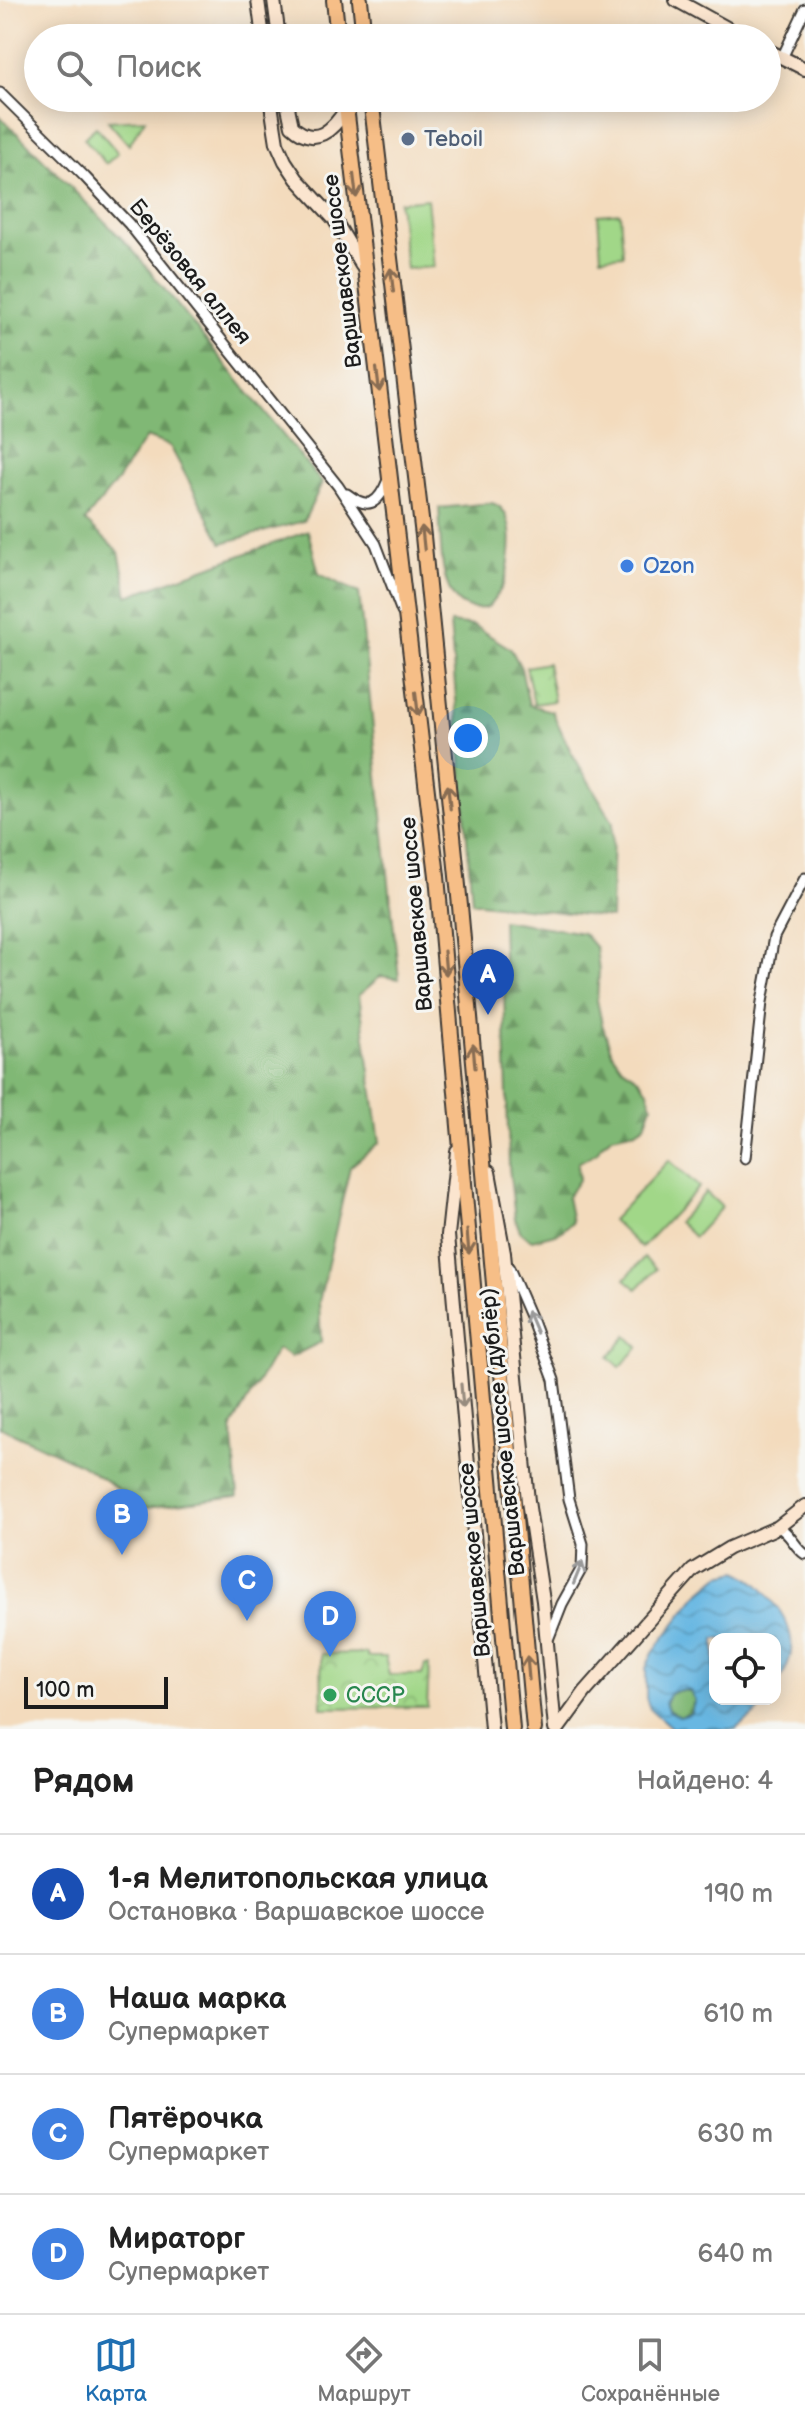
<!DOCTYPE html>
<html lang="ru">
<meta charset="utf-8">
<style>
:root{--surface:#fff;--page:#f6f6f6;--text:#222;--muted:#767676;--line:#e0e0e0;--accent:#1f6fb2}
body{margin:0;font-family:"Balsamiq Sans",sans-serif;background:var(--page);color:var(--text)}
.controls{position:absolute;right:24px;bottom:24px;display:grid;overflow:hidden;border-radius:16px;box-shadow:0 4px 20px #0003}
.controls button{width:72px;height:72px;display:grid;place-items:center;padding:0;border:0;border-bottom:2px solid var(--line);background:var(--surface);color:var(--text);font:40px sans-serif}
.scale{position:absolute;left:24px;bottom:20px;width:144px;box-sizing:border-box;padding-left:8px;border:4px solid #1c1c1c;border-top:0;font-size:22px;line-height:28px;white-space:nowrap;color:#1c1c1c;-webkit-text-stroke:6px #f6f6f2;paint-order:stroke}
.you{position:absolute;left:468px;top:738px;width:28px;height:28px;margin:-20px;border:6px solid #fff;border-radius:50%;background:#1a73e8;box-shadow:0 0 0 12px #1a73e833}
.badge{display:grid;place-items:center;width:52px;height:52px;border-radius:50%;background:var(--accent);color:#fff;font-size:26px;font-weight:700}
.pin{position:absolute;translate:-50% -66px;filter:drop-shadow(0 2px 4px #0008)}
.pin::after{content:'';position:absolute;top:42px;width:28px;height:24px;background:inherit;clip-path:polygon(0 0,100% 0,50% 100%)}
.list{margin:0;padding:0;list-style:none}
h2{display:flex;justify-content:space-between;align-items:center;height:104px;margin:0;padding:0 32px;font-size:34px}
h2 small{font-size:26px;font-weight:400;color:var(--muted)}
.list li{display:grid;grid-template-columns:52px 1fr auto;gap:24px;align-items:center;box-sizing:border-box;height:120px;padding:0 32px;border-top:2px solid var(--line)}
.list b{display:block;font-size:30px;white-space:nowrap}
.list p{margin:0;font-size:26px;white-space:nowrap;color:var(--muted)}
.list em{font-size:26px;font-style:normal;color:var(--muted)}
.icon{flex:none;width:44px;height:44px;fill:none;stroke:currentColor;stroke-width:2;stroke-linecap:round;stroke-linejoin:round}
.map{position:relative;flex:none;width:805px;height:1729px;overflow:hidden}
.search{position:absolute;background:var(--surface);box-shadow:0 4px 20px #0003;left:24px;right:24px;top:24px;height:88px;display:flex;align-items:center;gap:20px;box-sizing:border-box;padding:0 28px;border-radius:44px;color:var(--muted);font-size:30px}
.sheet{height:584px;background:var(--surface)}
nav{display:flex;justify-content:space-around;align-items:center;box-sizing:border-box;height:112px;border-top:2px solid var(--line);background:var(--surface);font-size:22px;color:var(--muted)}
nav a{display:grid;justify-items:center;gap:4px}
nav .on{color:var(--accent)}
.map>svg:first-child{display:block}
</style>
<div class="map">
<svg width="805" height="1729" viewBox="0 0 805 1729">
<defs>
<pattern id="forest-firs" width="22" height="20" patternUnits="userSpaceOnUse" patternTransform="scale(2)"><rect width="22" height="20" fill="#80b874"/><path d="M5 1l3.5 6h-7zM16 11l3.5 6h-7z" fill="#68955e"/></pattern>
<pattern id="park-crowns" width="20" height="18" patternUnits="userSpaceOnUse" patternTransform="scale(2)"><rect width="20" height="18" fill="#a1d788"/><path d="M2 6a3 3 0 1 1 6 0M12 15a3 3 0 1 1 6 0" fill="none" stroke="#8ab875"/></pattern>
<pattern id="water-waves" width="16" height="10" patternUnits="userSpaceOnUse" patternTransform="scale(2)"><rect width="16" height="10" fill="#67b7e2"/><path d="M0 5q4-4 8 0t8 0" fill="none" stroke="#5494b6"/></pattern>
</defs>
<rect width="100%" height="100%" fill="#f6f6f2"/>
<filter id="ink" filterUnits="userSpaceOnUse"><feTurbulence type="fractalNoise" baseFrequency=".0125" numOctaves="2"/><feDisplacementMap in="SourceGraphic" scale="16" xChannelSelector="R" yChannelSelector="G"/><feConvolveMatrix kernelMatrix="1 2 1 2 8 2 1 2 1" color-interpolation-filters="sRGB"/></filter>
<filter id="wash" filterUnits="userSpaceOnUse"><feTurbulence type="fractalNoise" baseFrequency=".006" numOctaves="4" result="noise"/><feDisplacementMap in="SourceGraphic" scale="32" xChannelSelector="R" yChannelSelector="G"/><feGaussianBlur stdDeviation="1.8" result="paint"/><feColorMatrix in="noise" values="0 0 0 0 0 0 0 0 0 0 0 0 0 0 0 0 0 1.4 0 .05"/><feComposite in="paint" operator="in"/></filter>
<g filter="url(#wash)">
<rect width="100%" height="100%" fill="#f3dbbd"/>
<g fill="#a1d788" stroke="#5e7a52" stroke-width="2">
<polygon points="96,127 118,153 106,164 84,138"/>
<polygon points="427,199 434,267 406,269 399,202"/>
<polygon points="620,213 623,255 601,257 598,215"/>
<polygon points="669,1160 699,1187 641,1248 612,1220"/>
<polygon points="706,1192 722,1207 694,1237 678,1222"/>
<polygon points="644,1258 656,1269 637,1289 625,1279"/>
<polygon points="627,1336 639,1347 620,1367 609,1357"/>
</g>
<g fill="url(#forest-firs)" stroke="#4e6a48" stroke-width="2">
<polygon points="0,116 131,248 322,483 304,521 222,543 170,446 146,437 117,481 85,521 119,552 128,596 308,531 319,574 359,593 399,979 381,976 359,995 380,1142 350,1167 319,1302 321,1342 291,1357 277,1349 232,1427 238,1496 147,1508 80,1464 0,1427"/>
<path d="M492,503c27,8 19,61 11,82 -4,8 -9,15 -15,22 -53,14 -46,-66 -49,-99z"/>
<polygon points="450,623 474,626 511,649 521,668 529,705 552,711 570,750 613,822 611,918 472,902"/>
<polygon points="502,920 583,933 596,948 599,971 597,1000 602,1024 612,1053 622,1067 637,1077 648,1090 652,1106 645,1125 636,1131 612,1136 602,1144 597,1152 578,1163 579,1180 567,1197 572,1222 559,1233 532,1240 521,1233 515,1219 509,1167"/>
<polygon points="680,1690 690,1691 695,1700 690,1714 680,1717 668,1710 665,1702 670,1693"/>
</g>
<g fill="url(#park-crowns)" stroke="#5e7a52" stroke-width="2">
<polygon points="145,119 129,145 108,121"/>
<polygon points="547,663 554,701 534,704 526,667"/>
<polygon points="367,1653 367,1657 385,1657 389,1675 422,1675 425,1665 429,1665 427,1707 322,1708 321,1654"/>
</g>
<path fill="url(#water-waves)" stroke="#426a7f" stroke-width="2" fill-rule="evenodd" d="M737,1571c17,8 26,17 37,32 23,29 23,54 1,84v-48h-60v60h51l-10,15 -21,15h-62l-23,-20 -4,-11v-30l7,-16 44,-57 24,-20zM680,1690l10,1 5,9 -5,14 -10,3 -12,-7 -3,-8 5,-9z"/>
</g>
<g filter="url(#ink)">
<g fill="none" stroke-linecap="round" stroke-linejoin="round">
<g stroke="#3c3934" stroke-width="13">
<g id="street">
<polyline points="782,58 805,9"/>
<polyline points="0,93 85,177 129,224 338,486 376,544 402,612"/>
<path d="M347,494c21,16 31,11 41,-14"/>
<polyline points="745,1158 762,1002 774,937 805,878"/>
<polyline points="509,1268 532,1321 554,1380 569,1499 583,1544 582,1568 562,1604 549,1637"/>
<path d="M778,1527c13,6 16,20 27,27"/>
</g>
</g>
<g stroke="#3c3934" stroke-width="16">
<g id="secondary">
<polyline points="258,0 263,38"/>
<polyline points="274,0 279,38"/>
<polyline points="676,0 745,38"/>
<polyline points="767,50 805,69"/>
<polyline points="270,98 277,143 285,161 297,179 334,219 362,266"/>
<path d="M286,98l6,28c23,22 41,4 54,-17"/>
<polyline points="457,1151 448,1235 491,1729"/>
<polyline points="489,1172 504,1253 528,1501 543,1601 555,1729"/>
<polyline points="558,1729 585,1692 693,1570 729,1548 778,1527 805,1506"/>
</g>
</g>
<g stroke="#3c3934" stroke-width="18">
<g id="primary">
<polyline points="334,0 338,38"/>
<polyline points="360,0 364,38"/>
<polyline points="345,98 437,876 512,1729"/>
<polyline points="371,98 423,536 460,906 534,1729"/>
</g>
</g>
<use href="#street" stroke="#fff" stroke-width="9"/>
<use href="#secondary" stroke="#fbe5cf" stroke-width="12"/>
<use href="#primary" stroke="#f6be87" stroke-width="14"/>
</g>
<defs><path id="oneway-shaft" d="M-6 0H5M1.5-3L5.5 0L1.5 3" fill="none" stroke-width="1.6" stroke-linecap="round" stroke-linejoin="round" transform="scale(2)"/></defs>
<g stroke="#896d52">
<use href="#oneway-shaft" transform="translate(355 186) rotate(83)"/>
<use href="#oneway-shaft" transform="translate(392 280) rotate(-97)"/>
<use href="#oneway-shaft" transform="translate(378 380) rotate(83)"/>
<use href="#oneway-shaft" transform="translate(423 538) rotate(-96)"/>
<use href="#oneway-shaft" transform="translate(417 704) rotate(83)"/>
<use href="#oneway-shaft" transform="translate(449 797) rotate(-96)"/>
<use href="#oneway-shaft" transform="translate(445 963) rotate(85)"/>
<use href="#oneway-shaft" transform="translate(474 1056) rotate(-95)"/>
<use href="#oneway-shaft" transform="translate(468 1242) rotate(85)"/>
<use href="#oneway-shaft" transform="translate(528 1668) rotate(-95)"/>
</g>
<g stroke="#999">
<use href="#oneway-shaft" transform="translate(532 1322) rotate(-113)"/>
<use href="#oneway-shaft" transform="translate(578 1573) rotate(-68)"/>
</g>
<use stroke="#978b7e" href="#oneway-shaft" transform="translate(462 1396) rotate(85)"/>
</g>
<circle fill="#5c6f8a" stroke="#f6f6f2" stroke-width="3" cx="408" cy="139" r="8"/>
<circle fill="#3f7fe0" stroke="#f6f6f2" stroke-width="3" cx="627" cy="566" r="8"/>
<circle fill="#2e9e5b" stroke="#f6f6f2" stroke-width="3" cx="330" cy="1695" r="8"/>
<g text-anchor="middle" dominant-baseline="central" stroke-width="6" stroke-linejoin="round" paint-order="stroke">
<g font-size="22" fill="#4e5e75" stroke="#f6f6f2" text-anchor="start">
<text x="424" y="139">Teboil</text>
</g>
<g font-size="22" fill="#1c1c1c" stroke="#f6f6f2">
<text transform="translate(343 271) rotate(-97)">Варшавское шоссе</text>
<text transform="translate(190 272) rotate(51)">Берёзовая аллея</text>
<text transform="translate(417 914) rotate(-95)">Варшавское шоссе</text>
<text transform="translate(503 1432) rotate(-96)">Варшавское шоссе (дублёр)</text>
<text transform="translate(475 1560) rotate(-95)">Варшавское шоссе</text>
</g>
<g font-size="22" fill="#366cbe" stroke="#f6f6f2" text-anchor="start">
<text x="643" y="566">Ozon</text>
</g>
<g font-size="22" fill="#27864d" stroke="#f6f6f2" text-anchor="start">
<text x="346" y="1695">СССР</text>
</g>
</g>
</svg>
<div class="controls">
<button><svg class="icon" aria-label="locate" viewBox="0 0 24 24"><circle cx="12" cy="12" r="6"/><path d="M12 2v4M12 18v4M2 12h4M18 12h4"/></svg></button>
</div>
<div class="scale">100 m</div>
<div class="you"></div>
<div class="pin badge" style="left:488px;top:1015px;background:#1a4fb4">A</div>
<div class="pin badge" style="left:122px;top:1555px;background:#3f7fe0">B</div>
<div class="pin badge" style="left:247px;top:1621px;background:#3f7fe0">C</div>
<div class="pin badge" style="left:330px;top:1657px;background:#3f7fe0">D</div>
<div class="search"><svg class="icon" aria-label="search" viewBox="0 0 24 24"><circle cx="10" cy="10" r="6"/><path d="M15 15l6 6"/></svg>Поиск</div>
</div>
<section class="sheet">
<h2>Рядом<small>Найдено: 4</small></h2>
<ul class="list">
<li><span class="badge" style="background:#1a4fb4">A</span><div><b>1-я Мелитопольская улица</b><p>Остановка · Варшавское шоссе</p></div><em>190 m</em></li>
<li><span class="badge" style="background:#3f7fe0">B</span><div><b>Наша марка</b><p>Супермаркет</p></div><em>610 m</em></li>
<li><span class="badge" style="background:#3f7fe0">C</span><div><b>Пятёрочка</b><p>Супермаркет</p></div><em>630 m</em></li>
<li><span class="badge" style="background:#3f7fe0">D</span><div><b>Мираторг</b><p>Супермаркет</p></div><em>640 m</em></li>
</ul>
</section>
<nav>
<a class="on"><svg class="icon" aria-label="map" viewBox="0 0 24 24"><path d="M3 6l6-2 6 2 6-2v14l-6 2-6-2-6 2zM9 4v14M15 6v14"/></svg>Карта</a>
<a><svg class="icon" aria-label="directions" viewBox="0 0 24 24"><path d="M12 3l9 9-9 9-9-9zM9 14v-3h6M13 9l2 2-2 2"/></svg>Маршрут</a>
<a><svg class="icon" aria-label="saved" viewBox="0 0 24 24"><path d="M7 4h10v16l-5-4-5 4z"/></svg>Сохранённые</a>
</nav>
